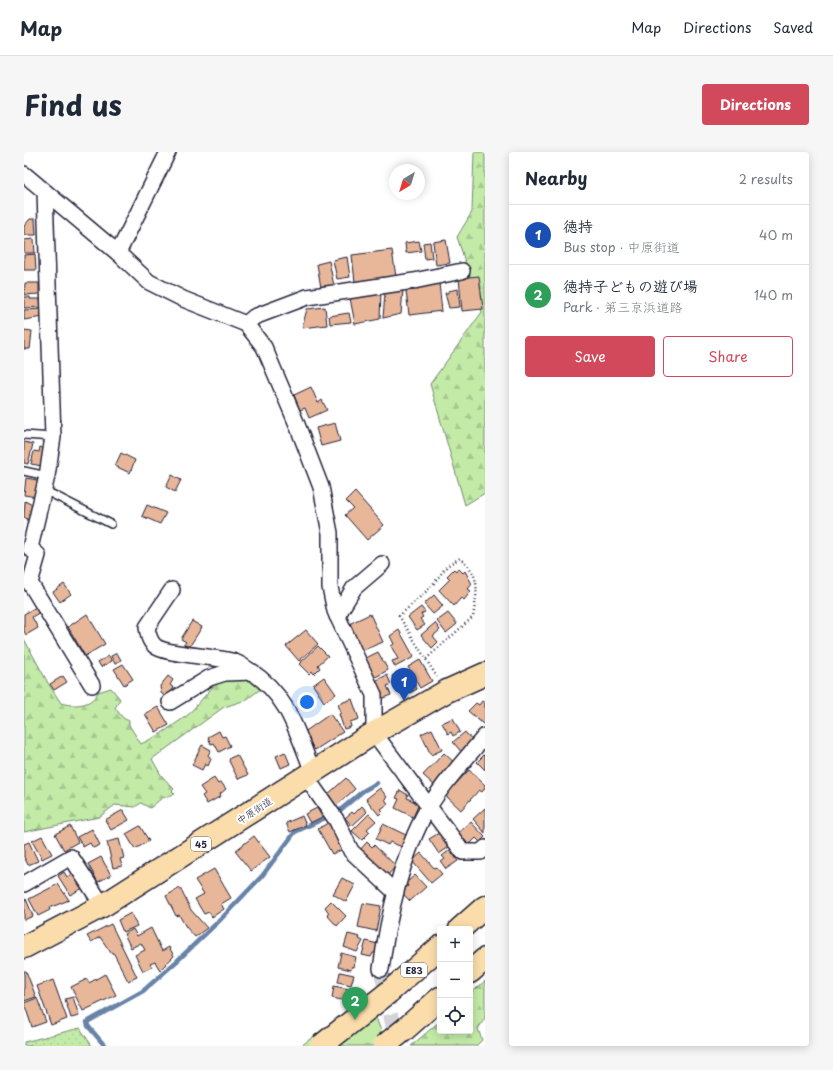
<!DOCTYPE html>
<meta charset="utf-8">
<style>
:root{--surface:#fff;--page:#f6f6f7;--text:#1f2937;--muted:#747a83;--line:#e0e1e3;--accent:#d1495b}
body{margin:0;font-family:"Playpen Sans","Klee One",sans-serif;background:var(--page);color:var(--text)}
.controls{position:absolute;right:12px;bottom:12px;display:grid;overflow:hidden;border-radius:4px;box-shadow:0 2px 10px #0003}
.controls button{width:36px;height:36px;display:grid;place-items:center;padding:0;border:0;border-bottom:1px solid var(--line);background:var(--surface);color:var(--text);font:20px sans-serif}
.compass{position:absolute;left:365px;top:12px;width:36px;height:36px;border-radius:50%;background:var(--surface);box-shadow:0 2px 10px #0003;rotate:218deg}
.you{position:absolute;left:283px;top:550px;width:14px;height:14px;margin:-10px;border:3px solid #fff;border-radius:50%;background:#1a73e8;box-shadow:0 0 0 6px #1a73e833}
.badge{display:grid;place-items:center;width:26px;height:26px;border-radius:50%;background:var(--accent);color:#fff;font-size:13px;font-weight:700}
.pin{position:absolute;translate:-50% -33px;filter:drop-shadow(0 1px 2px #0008)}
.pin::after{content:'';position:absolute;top:21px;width:14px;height:12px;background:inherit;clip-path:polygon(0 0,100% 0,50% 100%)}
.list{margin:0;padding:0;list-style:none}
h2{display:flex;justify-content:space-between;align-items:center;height:52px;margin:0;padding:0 16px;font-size:17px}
h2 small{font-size:13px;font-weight:400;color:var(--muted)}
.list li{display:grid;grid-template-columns:26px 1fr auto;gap:12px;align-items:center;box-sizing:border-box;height:60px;padding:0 16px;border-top:1px solid var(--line)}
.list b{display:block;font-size:15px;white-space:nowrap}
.list p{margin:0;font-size:13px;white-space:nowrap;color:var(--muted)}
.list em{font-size:13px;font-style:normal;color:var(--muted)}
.actions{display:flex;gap:8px;padding:12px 16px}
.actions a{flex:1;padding:9px 0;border:1px solid var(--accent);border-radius:4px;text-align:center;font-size:14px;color:var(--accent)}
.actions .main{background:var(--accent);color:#fff}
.icon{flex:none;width:22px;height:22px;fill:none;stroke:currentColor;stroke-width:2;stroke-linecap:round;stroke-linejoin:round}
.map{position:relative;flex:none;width:461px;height:894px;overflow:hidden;border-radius:4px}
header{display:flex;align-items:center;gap:24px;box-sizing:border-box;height:56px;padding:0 20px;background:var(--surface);border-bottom:1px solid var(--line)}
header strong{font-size:19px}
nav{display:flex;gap:22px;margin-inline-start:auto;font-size:14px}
.intro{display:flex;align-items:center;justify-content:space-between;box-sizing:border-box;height:96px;padding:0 24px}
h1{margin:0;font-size:28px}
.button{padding:10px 18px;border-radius:4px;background:var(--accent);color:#fff;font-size:14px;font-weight:700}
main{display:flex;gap:24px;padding:0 24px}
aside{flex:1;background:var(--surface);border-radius:4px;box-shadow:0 2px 10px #0003}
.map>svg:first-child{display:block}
</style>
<header>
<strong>Map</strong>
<nav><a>Map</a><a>Directions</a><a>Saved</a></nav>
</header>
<div class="intro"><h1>Find us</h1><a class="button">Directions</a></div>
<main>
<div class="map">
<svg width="461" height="894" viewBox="0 0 461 894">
<defs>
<pattern id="grass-dots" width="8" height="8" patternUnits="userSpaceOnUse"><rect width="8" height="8" fill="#c3eba7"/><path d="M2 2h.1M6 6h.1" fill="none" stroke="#a7c991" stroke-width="1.8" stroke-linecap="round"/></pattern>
<pattern id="forest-firs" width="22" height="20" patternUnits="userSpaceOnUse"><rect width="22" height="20" fill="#c3eba7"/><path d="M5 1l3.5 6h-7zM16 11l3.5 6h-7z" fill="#a7c991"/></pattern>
</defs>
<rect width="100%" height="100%" fill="#fff"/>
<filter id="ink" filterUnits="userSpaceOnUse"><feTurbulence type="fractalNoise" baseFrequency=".025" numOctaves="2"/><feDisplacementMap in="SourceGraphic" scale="8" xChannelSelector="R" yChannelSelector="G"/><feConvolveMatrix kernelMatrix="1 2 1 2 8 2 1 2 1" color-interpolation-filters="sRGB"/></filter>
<g filter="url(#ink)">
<polygon fill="url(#grass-dots)" stroke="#728671" points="56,876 68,894 0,894 0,890"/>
<g fill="url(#forest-firs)" stroke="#728671">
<polygon points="450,0 461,0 461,341 441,353 406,232 458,160 433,85 448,60"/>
<path d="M0,487l24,44 13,20c13,4 31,3 37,-11l13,-4 9,11 -5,9 8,10 6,3v4l12,19 18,-9 29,-20 29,-33 31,-4 14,10 -16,12 -22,7 -72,52 9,16 13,14 -2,2 3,3 -13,4 -12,10 -9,-5 -6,4 -20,-2 -16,12 -75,15z"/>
<polygon points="461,829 461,866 454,877 458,888 452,894 387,894 416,869 416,879 446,879 446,842"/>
</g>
<polygon fill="#c3eba7" stroke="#728671" points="343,843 363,894 277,894"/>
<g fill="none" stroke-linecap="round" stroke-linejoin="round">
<polyline stroke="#6883a8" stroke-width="4.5" points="81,894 64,874 63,870 119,839 153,809 197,767 238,724 271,680 314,660 339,639 353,631"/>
</g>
<g fill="#e8b799" stroke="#22223b">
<polygon points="6,67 11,67 12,83 0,83 0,74"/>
<polygon points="10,87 11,101 0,101 0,88"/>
<polygon points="422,88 426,111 412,113 409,90"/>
<polygon points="395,89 397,99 382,101 381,91"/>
<polygon points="406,90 408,106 401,107 399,91"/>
<polygon points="368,98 372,125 331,130 328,103"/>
<polygon points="11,102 12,118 0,118 0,103"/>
<polygon points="323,105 326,125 313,127 309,108"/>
<polygon points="305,109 310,134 297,136 293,112"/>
<polygon points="455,124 459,157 438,159 435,126"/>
<polygon points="1,131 15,131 15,142 0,143"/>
<polygon points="415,131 418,159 385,163 382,139 393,138 393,133"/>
<polygon points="379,137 377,162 359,166 361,141"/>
<polygon points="434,137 436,155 425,156 421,141 424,141 424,139"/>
<polygon points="357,140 356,167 331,172 326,146"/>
<polygon points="0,145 6,145 6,147 16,147 17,155 0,156"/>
<polygon points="301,155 303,173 278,176 283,157"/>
<polygon points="19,157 19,165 0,168 0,158"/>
<polygon points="325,161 327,170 306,172 305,164"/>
<polygon points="0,178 8,179 6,197 0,197"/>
<polygon points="287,235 294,251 298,248 303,258 285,266 281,256 276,258 270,243"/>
<polygon points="311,271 316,289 297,294 292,276"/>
<polygon points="0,290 9,292 4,312 0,311"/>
<polygon points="16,295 21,296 18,314 7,312 10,299 15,300"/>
<polygon points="97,301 111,308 106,321 91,314"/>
<polygon points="148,323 157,328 151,340 142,335"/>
<polygon points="2,326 13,328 16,333 13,345 0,343"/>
<polygon points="331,340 360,373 343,388 321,363 329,356 322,349"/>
<polygon points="1,349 12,355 5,368 0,365"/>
<polygon points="123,353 142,361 136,372 118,364"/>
<polygon points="434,416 439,421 441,419 448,432 444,437 447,439 440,448 437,446 430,454 415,438 426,427 423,424 430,417 432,419"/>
<polygon points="40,432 47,442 36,450 29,440"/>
<polygon points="410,443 419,454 409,462 400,452"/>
<polygon points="12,455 16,460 8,465 14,476 2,483 0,479 0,462"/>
<polygon points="397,455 401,460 397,462 399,465 396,467 401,473 393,478 384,465"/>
<polygon points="424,461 433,472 422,481 413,469"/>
<polygon points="63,462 81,492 61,504 44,475"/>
<polygon points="346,462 359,490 337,499 325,472"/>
<polygon points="168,469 178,475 164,497 159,494 162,490 157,487"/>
<polygon points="411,471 416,478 409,484 414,490 408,496 397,483"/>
<polygon points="282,478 294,492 275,509 262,494"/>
<polygon points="375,478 390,505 371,515 368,509 374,507 367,494 370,492 366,484"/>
<polygon points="294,494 304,504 294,513 296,516 290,522 288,519 285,522 275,512"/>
<polygon points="354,500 364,518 350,526 340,507"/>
<polygon points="93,501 97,508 91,512 87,504"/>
<polygon points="85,504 88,509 77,515 74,510"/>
<polygon points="396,508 408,529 396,536 384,515"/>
<polygon points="99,512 109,527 100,533 90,517"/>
<polygon points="380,518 381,520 384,519 393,537 386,541 384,536 376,540 368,524"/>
<polygon points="363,523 367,532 363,534 367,543 359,546 351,529"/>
<polygon points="39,524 43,530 30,538 26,532"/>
<polygon points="144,524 149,528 146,533 150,536 143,546 137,541 136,534"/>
<polygon points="300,525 312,542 300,550 289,533"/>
<polygon points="328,547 335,567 326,570 327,575 320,577 315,562 317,561 314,552"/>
<polygon points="458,549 461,551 461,570 459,572 444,559 452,551 455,553"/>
<polygon points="134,555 145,573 132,580 121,562"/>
<polygon points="306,562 319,580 291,598 279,581"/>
<polygon points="429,566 436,580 429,584 427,580 424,582 418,571"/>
<polygon points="408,577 418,598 407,603 397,582"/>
<polygon points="195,579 198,585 201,584 206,594 195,600 190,591 187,592 184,585"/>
<polygon points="441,580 451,591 439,602 429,590"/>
<polygon points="178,593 187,598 184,603 187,607 184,614 181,612 178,618 168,613"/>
<polygon points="261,600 266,612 257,616 252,604"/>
<polygon points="420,601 433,613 412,635 399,623"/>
<polygon points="461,602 461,618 453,610"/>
<polygon points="213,603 224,623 214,627 205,609 206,606"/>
<polygon points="445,618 461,633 461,636 458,640 455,638 437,658 421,643"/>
<polygon points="190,626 194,632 197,630 202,637 196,642 197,644 183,652 178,644 181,642 176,635"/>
<polygon points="322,626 331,637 312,654 303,643"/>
<polygon points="356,636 363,645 361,647 364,652 357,657 359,659 355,663 342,647"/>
<polygon points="376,638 384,643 383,646 395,652 389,665 371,656 375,647 372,646"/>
<polygon points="338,654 343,660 328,674 321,666 328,660 330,662"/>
<polygon points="293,656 298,665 286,671 281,662"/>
<polygon points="461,656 461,681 449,667"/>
<polygon points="99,658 105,668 87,678 81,668"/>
<polygon points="345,662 352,669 343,677 346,680 338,688 328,679"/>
<polygon points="278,664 282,673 266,680 262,671"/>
<polygon points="307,669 320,697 308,702 294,677"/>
<polygon points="447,670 461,685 456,690 452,686 444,694 433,682"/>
<polygon points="359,672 384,684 378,695 366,690 364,693 352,687"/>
<polygon points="46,674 54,690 40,698 31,682"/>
<polygon points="116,674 125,689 111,697 102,682"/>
<polygon points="68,677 76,693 69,696 66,691 59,695 53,685"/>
<polygon points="415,681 425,695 415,702 405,687"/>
<polygon points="18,684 28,702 18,707 8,689"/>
<polygon points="230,684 246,705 227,719 211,699"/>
<polygon points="95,687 100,706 96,707 98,714 89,716 83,690"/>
<polygon points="5,690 14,709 4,713 0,705 0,692"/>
<polygon points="343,690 348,695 350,693 372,714 362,725 335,699"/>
<polygon points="426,698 434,709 422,717 417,710 421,707 418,704"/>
<polygon points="397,701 410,716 412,715 418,722 407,731 388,709"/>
<polygon points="77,705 87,723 74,730 64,712"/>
<polygon points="190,717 207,746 197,752 200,757 188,765 185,760 180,762 171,747 180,742 171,728"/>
<polygon points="40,720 43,725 52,720 61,735 46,743 34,724"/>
<polygon points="391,723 402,735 386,749 377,740 384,734 382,731"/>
<polygon points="318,726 331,733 322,750 309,742"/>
<polygon points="34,732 45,748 25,756 26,758 14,764 5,747"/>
<polygon points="156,736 167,758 183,776 171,785 162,775 155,763 152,764 142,744"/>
<polygon points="2,747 9,764 0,768 0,748"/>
<polygon points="307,749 322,764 313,774 303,763 305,761 301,755"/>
<polygon points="339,751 357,754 352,779 334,775"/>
<polygon points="107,761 113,774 99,780 94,768"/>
<polygon points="87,772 113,825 104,829 89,800 87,801 76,785 67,790 63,784"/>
<polygon points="127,776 138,799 145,795 150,804 136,818 131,810 126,812 128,815 119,819 111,803 121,798 117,791 107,796 100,782 109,777 113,784"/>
<polygon points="324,782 336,785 335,787 339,789 333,800 320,795"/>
<polygon points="342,789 354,792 352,801 349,801 347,805 338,803"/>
<polygon points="317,801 332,805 330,815 328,814 327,818 314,815"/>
<polygon points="0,819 2,819 12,845 0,849"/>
<polygon points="316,820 330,823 327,833 314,830"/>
<polygon points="81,822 92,843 59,859 47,835 63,827 65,831"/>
<polygon points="29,828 43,867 27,873 13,834"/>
<polygon points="310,834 325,837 322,849 308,846"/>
<polygon points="49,845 55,864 47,866 41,847"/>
<polygon points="13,846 22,870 8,875 0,851"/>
</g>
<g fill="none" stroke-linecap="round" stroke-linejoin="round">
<polyline stroke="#d3d3d8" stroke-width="15" stroke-dasharray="15 8" stroke-linecap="butt" points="357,817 373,893"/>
<g stroke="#22223b" stroke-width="10">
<g id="lane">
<polyline points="0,283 29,285"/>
<polyline points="0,319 23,324"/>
<polyline points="20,338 87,372"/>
</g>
</g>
<g stroke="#22223b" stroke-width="18">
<g id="street">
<polyline points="0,22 94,101 125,130 159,147 222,172 240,195 272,270 297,335 306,381 306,435 311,459 350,543 350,581 439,700 457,700 461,696"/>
<polyline points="21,40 29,285 23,324 6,396 14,403 6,431 68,533"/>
<polyline points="94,101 144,0"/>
<polyline points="222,172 230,165 283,145 390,129 438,119"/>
<path d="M148,438l-25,37c1,7 2,14 8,19 10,9 62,10 80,16 5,2 11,6 15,9 38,23 47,62 63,101"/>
<polyline points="313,464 330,436 358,412"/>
<polyline points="146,550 185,526 201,521 229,520"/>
<polyline points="282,625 313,669 327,699 371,740"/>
<polyline points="0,732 47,705 79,754"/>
<path d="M357,817c7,-51 18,-103 41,-150 14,-28 43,-59 63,-83"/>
</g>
</g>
<g stroke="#22223b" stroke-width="25">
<polyline id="primary" points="0,795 80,753 350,581 423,539 461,522"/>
</g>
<g stroke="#22223b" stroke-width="25">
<g id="highway">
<polyline points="436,777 461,755"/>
<polyline points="446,820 461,807"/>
<polyline points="365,840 416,795"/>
<polyline points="380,878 416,846"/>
</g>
</g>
<path stroke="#22223b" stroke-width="2.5" stroke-dasharray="1 3" stroke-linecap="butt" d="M402,507l47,-42c4,-26 9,-40 -13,-59l-13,8 -16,21 -32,29 38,61"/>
<use href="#lane" stroke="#fff" stroke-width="7"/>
<use href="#street" stroke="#fff" stroke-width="15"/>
<use href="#primary" stroke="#faddab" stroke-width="22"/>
<use href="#highway" stroke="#faddab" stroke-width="22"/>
<g stroke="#22223b" stroke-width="25" stroke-linecap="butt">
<g id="highway-bridge">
<polyline points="297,894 365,840"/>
<polyline points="360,894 380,878"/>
</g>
</g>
<use href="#highway-bridge" stroke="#faddab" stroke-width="22"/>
</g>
</g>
<g text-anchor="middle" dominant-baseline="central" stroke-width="4" stroke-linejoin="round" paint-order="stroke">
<g fill="#fff" stroke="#646476" stroke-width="1">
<rect x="167" y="685" width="20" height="14" rx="3"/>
<rect x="377" y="811" width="26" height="14" rx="3"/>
</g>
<g font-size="9" font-weight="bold" fill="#22223b">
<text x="177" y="692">45</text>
<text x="390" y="818">E83</text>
</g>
<g font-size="10" fill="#22223b" stroke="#fff">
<text transform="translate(230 658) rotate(-33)">中原街道</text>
</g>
</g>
</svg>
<div class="controls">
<button>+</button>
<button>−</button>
<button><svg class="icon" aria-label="locate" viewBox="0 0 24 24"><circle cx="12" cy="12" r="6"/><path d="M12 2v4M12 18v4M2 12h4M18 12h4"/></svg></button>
</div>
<svg class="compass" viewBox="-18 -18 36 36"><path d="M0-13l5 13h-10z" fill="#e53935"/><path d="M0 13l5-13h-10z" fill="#747a83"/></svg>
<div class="you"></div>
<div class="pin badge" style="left:380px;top:549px;background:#1a4fb4">1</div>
<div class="pin badge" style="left:331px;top:868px;background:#2e9e5b">2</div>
</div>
<aside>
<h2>Nearby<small>2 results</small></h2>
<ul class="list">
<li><span class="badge" style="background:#1a4fb4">1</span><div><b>徳持</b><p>Bus stop · 中原街道</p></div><em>40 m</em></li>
<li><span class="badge" style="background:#2e9e5b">2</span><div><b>徳持子どもの遊び場</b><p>Park · 第三京浜道路</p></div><em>140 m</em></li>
</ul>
<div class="actions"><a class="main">Save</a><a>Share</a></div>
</aside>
</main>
